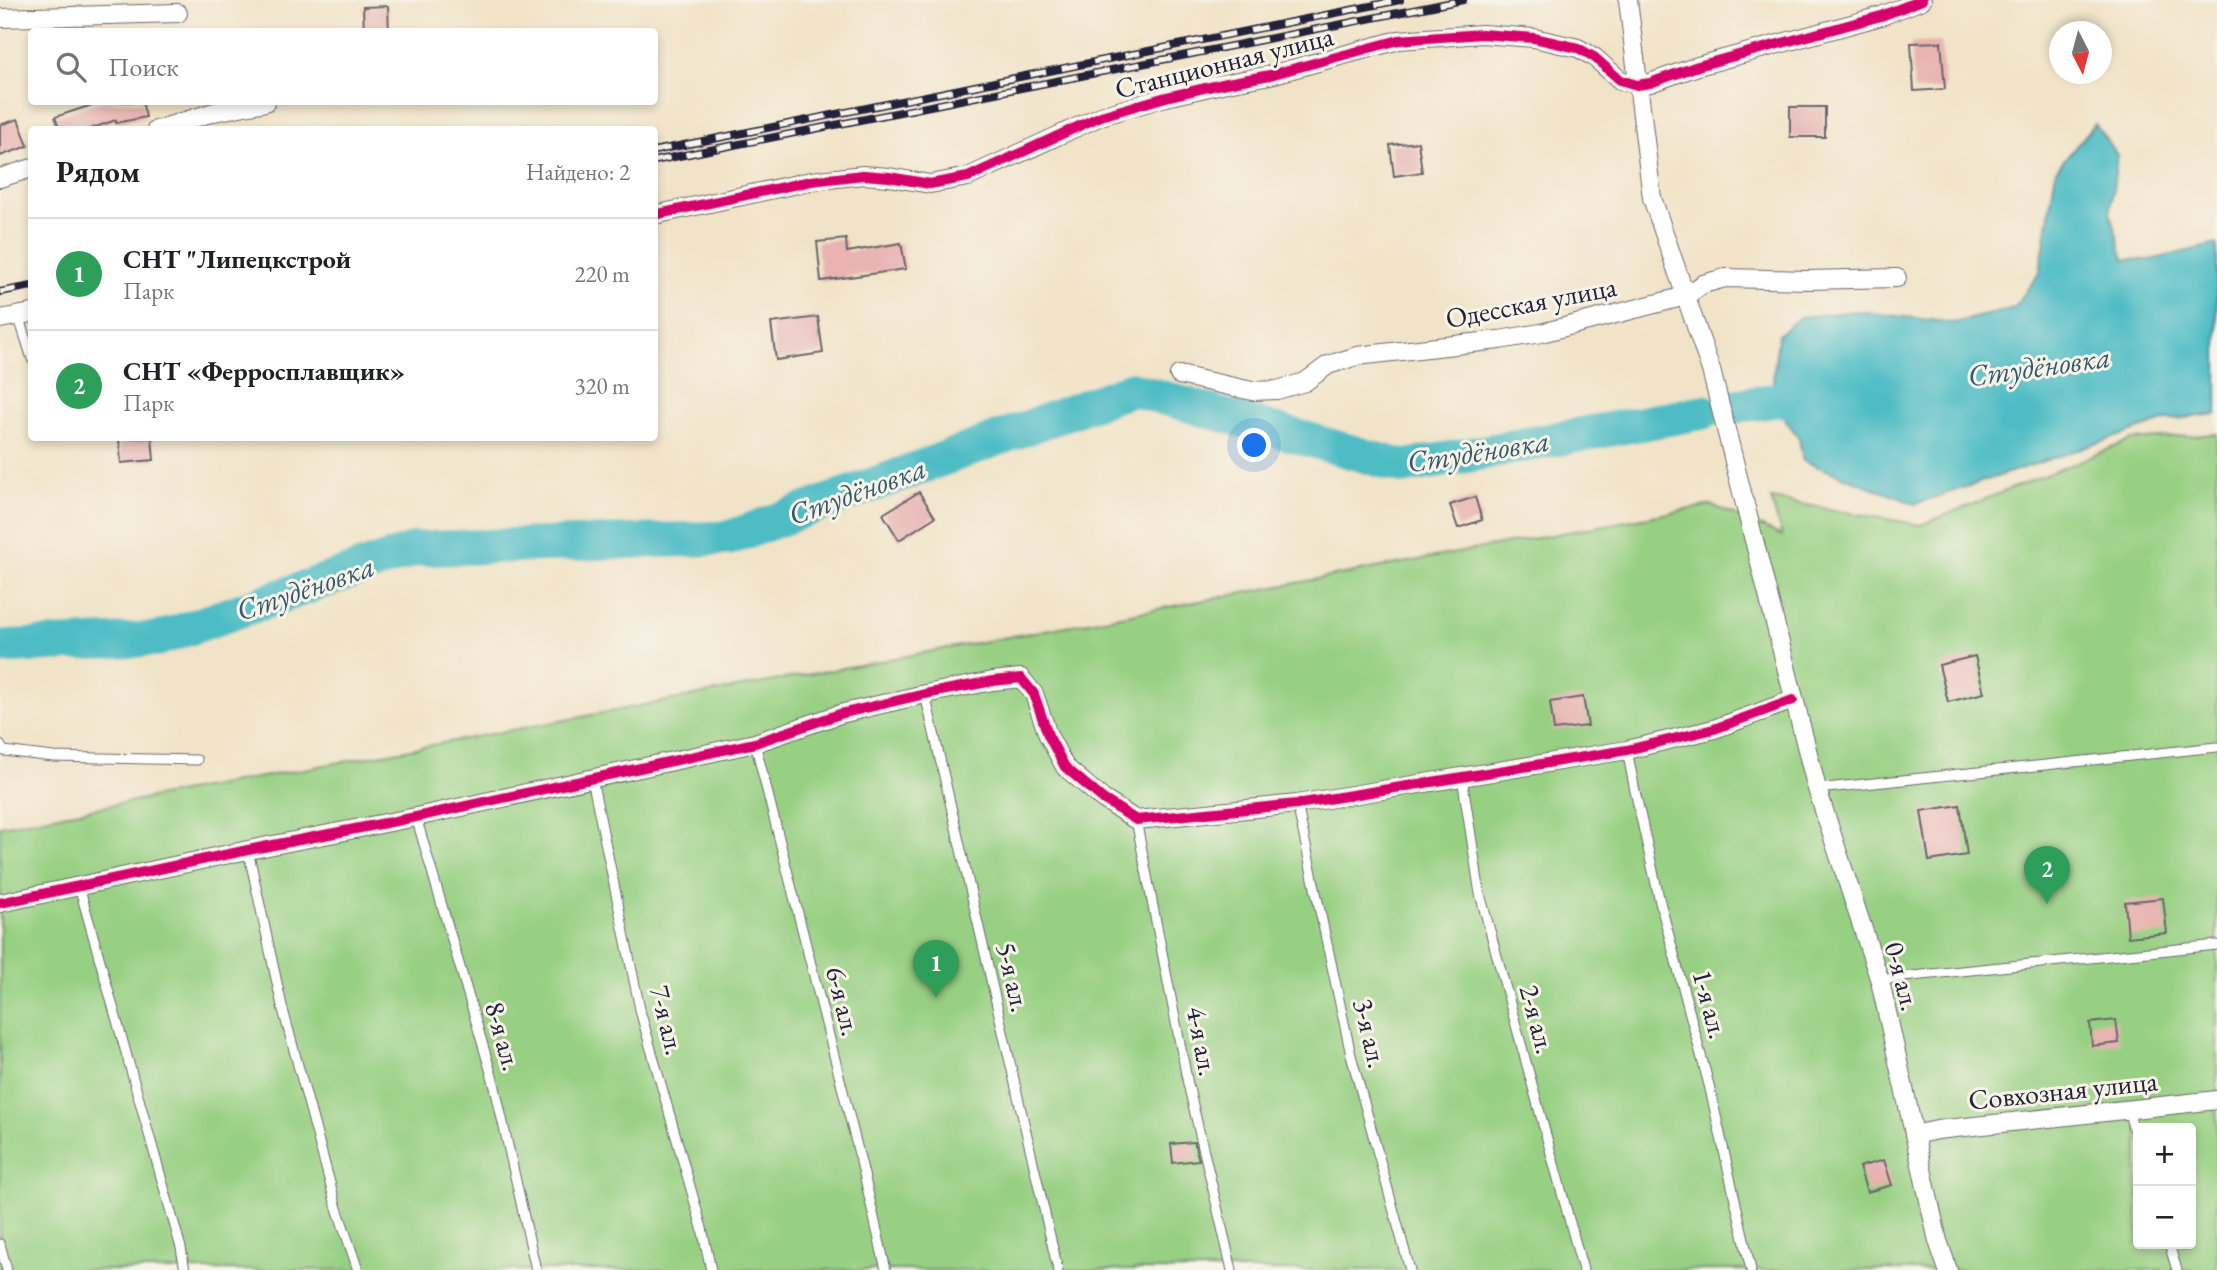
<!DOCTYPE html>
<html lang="ru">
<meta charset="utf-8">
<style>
:root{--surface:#fff;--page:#f2f2f2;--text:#202124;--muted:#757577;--line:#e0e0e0;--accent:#d93025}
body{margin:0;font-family:"EB Garamond",serif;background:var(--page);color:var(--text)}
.controls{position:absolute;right:21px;bottom:21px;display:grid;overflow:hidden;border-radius:7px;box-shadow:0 4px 10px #0003}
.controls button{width:63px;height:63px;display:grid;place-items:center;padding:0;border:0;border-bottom:2px solid var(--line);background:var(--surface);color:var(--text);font:35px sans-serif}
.compass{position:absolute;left:2049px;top:21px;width:63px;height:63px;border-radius:50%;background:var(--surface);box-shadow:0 4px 10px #0003;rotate:174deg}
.you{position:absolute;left:1255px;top:446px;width:24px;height:24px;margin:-18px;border:5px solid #fff;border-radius:50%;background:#1a73e8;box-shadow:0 0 0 10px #1a73e833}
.badge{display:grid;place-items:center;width:46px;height:46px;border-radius:50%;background:var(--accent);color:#fff;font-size:23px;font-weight:700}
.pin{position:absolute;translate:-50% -58px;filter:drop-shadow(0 2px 4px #0008)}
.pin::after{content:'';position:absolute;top:37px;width:24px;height:21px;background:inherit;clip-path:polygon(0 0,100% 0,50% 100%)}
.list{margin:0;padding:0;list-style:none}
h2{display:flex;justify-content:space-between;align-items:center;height:91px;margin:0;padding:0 28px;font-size:30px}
h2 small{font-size:23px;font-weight:400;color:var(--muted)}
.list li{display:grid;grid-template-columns:46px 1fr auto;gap:21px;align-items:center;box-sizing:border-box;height:112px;padding:0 28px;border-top:2px solid var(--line)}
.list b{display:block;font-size:26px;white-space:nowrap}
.list p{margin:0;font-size:23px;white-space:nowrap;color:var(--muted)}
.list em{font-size:23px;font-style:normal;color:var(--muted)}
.icon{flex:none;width:38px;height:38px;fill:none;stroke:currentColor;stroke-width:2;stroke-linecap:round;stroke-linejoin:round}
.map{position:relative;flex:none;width:2217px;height:1270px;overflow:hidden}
.search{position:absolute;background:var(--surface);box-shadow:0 4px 10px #0003;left:28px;top:28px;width:630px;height:77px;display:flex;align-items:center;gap:18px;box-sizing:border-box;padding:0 24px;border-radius:7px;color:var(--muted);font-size:26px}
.panel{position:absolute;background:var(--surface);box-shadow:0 4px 10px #0003;left:28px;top:126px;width:630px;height:315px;border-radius:7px}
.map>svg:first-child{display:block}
</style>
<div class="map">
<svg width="2217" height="1270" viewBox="0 0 2217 1270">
<rect width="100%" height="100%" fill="#f7f3e8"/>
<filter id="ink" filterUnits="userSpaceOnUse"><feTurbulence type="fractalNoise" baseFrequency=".0143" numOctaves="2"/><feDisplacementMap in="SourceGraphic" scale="14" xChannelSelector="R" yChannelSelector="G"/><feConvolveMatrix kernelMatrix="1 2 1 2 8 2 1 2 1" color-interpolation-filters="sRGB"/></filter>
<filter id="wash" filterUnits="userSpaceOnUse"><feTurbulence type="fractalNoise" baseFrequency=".00686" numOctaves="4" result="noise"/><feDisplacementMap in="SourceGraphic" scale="28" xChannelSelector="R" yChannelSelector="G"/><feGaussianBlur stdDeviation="1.57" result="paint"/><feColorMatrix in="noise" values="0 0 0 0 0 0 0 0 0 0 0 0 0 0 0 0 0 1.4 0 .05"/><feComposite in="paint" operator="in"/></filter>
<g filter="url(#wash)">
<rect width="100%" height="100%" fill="#f1e3c7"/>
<path fill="#98d083" stroke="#5d795f" stroke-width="2" fill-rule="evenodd" d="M2217,434v836h-2217v-444l1712,-321 70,31 -11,-37 150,26 210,-85zM2138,1128h53v116h-53z"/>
<polygon fill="#4ebcc5" stroke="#386f80" stroke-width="2" points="2095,124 2117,155 2110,214 2124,259 2150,260 2217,244 2217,414 2167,420 1915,504 1803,461 1799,438 1771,400 1778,335 1800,317 1857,311 1954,323 2014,308 2040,272 2056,170"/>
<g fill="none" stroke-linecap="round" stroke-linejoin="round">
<g stroke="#4ebcc5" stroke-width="35">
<polyline points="1736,406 1818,394"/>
<polyline points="0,647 158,639 416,549 729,538 1132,389 1404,467 1704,412"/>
</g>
</g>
<g id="blocks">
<g fill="#e8b3b1">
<polygon points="388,6 389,32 364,32 363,7"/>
<polygon points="1941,42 1945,89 1914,91 1911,43"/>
<polygon points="101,102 142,102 146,117 116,123 116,120 87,130 60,130 55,117"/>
<rect x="1790" y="107" width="35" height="30"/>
<polygon points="18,119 28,146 0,156 0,125"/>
<polygon points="1418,142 1422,172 1394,176 1390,145"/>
<polygon points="846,239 847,252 901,243 906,269 821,281 817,242"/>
<polygon points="818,317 823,353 776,360 771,323"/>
<polygon points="119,438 152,438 154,460 121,463"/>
<polygon points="919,492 935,517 899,540 883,514"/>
<polygon points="1475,497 1482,520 1458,528 1450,505"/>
<polygon points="1975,656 1984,693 1948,702 1939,665"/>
<polygon points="1583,697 1588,726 1554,730 1550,702"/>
<polygon points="1960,805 1967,855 1929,861 1921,811"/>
<polygon points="2163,898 2167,933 2128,937 2125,902"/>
<polygon points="2116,1020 2119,1043 2092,1046 2090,1023"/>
<polygon points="1194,1142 1199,1160 1173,1163 1171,1144"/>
<polygon points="1884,1160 1892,1185 1867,1192 1859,1167"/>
</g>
</g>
</g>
<g filter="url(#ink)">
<use href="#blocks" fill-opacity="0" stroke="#6a666c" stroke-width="2"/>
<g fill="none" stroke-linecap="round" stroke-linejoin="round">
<g stroke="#6a666c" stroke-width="11">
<g id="service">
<polyline points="18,315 32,359"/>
<polyline points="925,694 1058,1270"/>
<polyline points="755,743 863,1170 886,1270"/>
<polyline points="0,745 4,751 53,757 197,760"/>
<polyline points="1627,750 1635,791 1660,902 1709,1085 1751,1270"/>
<polyline points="1462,777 1480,894 1583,1270"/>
<polyline points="592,779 641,1014 702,1228 711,1270"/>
<polyline points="1817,789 2217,747"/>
<polyline points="1297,804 1351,1055 1410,1270"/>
<polyline points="416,817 494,1083 536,1270"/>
<polyline points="1136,820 1188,1084 1232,1270"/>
<polyline points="248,850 282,1006 336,1205 358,1270"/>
<polyline points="79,886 181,1248 185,1270"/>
<polyline points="1880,981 1893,978 2217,945"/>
<polyline points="2128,1110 2138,1144"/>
<polyline points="0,1244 7,1270"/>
<polyline points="2169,1244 2177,1270"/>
</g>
</g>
<g stroke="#6a666c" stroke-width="20">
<g id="minor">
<polyline points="1628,0 1652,198 1711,370 1817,789 1880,981 1938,1241 1948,1270"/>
<polyline points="0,18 178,13"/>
<polyline points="156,130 214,112 266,102"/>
<polyline points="0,178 32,168"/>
<polyline points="654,215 811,181 863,175 889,177 930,184 968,177 1101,116 1166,97 1222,84 1270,75 1399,40 1482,34 1534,38 1578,48 1594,57 1620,80 1637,85 1650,83 1698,66 1881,16 1922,0"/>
<polyline points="0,319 32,313"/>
<polyline points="1179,375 1252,391 1277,390 1305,382 1328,365 1357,356 1499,340 1541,333 1686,296 1703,284 1725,278 1806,280 1897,278"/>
<polyline points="0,903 248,850 416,817 755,743 840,714 925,694 993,681 1021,678 1034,694 1048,735 1065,767 1103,799 1136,820 1297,804 1627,750 1714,729 1793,700"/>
<polyline points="1914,1135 1937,1130 2217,1100"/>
</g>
</g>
<use href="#service" stroke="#fff" stroke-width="9"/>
<use href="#minor" stroke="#fff" stroke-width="18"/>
<g stroke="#22223b" stroke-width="8">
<g id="rail">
<polyline points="654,151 1400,0"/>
<polyline points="654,161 1463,0"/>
<polyline points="0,292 32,286"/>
</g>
</g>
<use href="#rail" stroke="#f7f3e8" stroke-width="5" stroke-dasharray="16" stroke-linecap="butt"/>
<g stroke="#f7f3e8" stroke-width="15">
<g id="cycleway">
<polyline points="654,215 811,181 863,175 889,177 930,184 968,177 1101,116 1166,97 1222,84 1270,75 1399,40 1482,34 1534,38 1578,48 1594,57 1620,80 1637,85 1650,83 1698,66 1881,16 1922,0"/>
<polyline points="0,903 248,850 416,817 755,743 840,714 925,694 993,681 1021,678 1034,694 1048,735 1065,767 1103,799 1136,820 1297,804 1627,750 1714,729 1793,700"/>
</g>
</g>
<use href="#cycleway" stroke="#d6006c" stroke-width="10"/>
</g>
</g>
<g text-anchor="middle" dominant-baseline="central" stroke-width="6" stroke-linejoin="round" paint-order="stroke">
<g font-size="28" fill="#22223b" stroke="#f7f3e8">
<text transform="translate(1224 62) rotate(-14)">Станционная улица</text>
<text transform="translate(1531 302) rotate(-11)">Одесская улица</text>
<text transform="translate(1903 976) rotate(75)">0-я ал.</text>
<text transform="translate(1014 977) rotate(77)">5-я ал.</text>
<text transform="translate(844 1001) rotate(76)">6-я ал.</text>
<text transform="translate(1711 1004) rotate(75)">1-я ал.</text>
<text transform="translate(1538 1019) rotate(75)">2-я ал.</text>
<text transform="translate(668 1020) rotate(76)">7-я ал.</text>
<text transform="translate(1371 1033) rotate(77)">3-я ал.</text>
<text transform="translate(504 1036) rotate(74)">8-я ал.</text>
<text transform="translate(1203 1041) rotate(79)">4-я ал.</text>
<text transform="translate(2063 1090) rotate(-6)">Совхозная улица</text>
</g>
<g font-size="30" font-style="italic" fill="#31586b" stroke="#f7f3e8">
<text transform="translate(2039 366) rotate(-8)">Студёновка</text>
<text transform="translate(1478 451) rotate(-9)">Студёновка</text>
<text transform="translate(857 491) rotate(-20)">Студёновка</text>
<text transform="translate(305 588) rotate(-19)">Студёновка</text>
</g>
</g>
</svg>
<div class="controls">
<button>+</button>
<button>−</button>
</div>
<svg class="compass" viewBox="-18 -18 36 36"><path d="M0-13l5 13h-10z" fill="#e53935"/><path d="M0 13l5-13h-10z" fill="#757577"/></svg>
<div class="you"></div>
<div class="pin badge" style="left:936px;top:998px;background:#2e9e5b">1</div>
<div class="pin badge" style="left:2047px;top:904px;background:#2e9e5b">2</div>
<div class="search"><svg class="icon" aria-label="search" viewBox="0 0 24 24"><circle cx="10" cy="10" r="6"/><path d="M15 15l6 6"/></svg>Поиск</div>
<section class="panel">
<h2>Рядом<small>Найдено: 2</small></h2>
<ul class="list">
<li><span class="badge" style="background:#2e9e5b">1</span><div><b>СНТ &quot;Липецкстрой</b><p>Парк</p></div><em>220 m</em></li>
<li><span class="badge" style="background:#2e9e5b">2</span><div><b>СНТ «Ферросплавщик»</b><p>Парк</p></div><em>320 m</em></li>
</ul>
</section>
</div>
